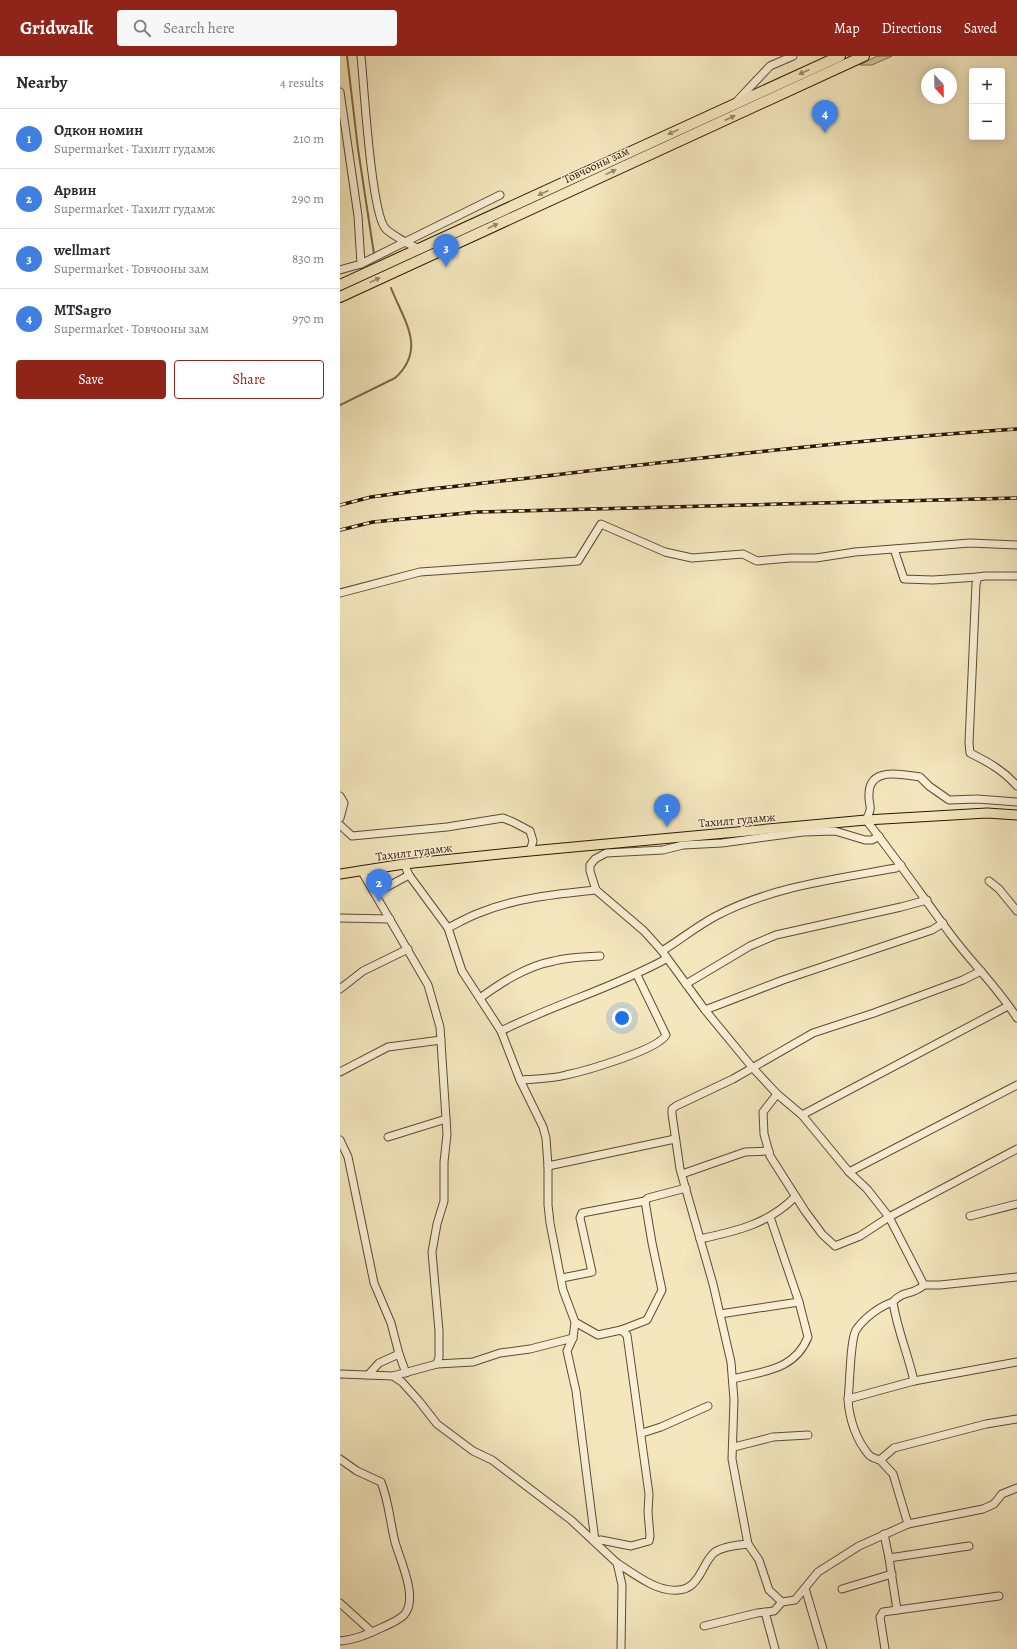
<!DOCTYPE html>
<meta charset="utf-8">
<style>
:root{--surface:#fff;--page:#f7f7f7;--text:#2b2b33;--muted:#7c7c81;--line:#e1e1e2;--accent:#8f2418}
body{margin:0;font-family:Alegreya,serif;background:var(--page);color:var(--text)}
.controls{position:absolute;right:12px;top:12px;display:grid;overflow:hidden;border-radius:4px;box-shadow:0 2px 10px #0003}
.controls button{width:36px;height:36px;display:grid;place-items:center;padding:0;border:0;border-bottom:1px solid var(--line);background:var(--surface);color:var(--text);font:20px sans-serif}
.compass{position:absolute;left:581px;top:12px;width:36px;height:36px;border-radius:50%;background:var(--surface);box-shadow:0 2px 10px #0003;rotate:158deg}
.you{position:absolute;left:282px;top:962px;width:14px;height:14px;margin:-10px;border:3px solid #fff;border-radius:50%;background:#1a73e8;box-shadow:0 0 0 6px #1a73e833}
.badge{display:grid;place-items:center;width:26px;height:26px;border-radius:50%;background:var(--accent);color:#fff;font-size:13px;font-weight:700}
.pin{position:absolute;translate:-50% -33px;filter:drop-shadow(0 1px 2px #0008)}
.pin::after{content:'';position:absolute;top:21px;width:14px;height:12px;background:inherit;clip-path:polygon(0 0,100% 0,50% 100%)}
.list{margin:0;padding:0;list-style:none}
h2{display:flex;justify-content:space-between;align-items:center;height:52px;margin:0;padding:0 16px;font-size:17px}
h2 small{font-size:13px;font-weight:400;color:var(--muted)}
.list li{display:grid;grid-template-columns:26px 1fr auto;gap:12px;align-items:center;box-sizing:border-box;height:60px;padding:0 16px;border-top:1px solid var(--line)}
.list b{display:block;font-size:15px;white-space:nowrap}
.list p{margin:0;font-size:13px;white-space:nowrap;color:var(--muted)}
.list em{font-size:13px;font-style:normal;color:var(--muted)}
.actions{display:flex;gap:8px;padding:12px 16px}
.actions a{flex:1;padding:9px 0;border:1px solid var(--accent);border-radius:4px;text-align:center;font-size:14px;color:var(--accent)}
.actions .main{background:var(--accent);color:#fff}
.icon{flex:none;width:22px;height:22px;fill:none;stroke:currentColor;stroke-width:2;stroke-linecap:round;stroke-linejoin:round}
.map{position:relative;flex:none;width:677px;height:1593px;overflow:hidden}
header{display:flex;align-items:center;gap:24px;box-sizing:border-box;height:56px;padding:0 20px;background:var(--accent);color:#fff}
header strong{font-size:19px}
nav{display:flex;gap:22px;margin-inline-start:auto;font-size:14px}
.search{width:280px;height:36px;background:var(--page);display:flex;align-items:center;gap:10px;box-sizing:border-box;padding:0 14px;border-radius:4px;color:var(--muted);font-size:15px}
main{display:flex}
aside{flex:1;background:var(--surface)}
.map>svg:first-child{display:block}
</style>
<header>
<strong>Gridwalk</strong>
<div class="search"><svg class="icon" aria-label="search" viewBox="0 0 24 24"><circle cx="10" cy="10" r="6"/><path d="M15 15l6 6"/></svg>Search here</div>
<nav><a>Map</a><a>Directions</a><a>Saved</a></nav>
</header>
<main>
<aside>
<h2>Nearby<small>4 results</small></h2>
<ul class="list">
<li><span class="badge" style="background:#3f7fe0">1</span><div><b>Одкон номин</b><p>Supermarket · Тахилт гудамж</p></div><em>210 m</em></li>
<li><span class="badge" style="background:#3f7fe0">2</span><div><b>Арвин</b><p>Supermarket · Тахилт гудамж</p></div><em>290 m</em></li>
<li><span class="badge" style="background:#3f7fe0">3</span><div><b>wellmart</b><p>Supermarket · Товчооны зам</p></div><em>830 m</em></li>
<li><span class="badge" style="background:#3f7fe0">4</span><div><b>MTSagro</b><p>Supermarket · Товчооны зам</p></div><em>970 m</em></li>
</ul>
<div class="actions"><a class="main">Save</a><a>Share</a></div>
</aside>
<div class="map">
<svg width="677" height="1593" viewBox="0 0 677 1593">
<rect width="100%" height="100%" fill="#f4e7be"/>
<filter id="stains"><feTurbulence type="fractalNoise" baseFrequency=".005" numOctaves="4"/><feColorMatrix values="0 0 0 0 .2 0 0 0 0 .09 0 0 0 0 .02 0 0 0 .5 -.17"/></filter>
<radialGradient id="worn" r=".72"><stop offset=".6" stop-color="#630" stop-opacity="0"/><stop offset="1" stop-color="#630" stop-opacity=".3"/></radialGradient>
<polygon fill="#d2c39e" stroke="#806c4f" points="537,0 552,0 532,9 520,9"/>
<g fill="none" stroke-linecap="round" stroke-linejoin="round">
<g stroke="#7c684b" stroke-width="2">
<polyline points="7,0 18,93 34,198"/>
<path d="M0,349l55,-27c32,-29 9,-57 -4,-90"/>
</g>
<g stroke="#5f4a30" stroke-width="9">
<g id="minor">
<path d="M21,0c3,29 10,154 24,172 4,5 14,10 20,14l95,-47"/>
<polyline points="0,36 18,160 21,208 65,186 79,193"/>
<polyline points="397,45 430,10 453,0"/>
<polyline points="0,214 21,208"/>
<polyline points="554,493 564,523 593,524 638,521"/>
<path d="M677,520h-32l-7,1 -2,7 -7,159 1,10c18,9 33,17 47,33"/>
<polyline points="0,537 80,516 238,505 261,468 325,496 352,502 403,498 417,505 450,502 476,502 515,496 630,487 677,489"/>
<polyline points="0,740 4,747 0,762"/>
<path d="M677,746l-40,-3 -28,1 -20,-14 -9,-9c-18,-3 -50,-10 -51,16 -1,15 5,11 -3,27 30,38 57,77 85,115 21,28 47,53 66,83"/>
<polyline points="0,769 12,780 107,771 163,762 173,766 190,775 193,785 190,795"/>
<polyline points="539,780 532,784 525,784 495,775 463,776 382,787 343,789 323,794 266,797 255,803 250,809 250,815 256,834 304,875 322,895 365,954 412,1011 437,1038 462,1059 509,1116 527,1133 549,1161 584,1229 600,1229 677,1221"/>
<polyline points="64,808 69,819 108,872 122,915 161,975 180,1024 203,1071 206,1082 208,1110 208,1149 210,1167 223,1234 235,1266 233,1282 227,1295 236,1335 255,1485 261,1484 291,1490 309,1485 310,1480 308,1456 309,1438 287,1279 281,1274 258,1279 235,1266"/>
<polyline points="649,825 659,833 677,855"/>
<polyline points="32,832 45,832 69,819"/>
<polyline points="0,862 50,863"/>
<path d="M108,872c10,-5 20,-11 31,-15 37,-15 77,-19 117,-23"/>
<path d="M322,895c18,-11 35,-25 54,-35 55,-29 119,-37 180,-48l5,-3"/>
<polyline points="641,915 623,924 534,957 473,977 393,1023 336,1050 332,1053 332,1058 340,1113 373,1228 391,1306 394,1344 392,1403 408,1488 419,1504 429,1534 442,1546 455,1544 478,1516 519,1490 568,1468 643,1453 654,1448 662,1438 677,1432"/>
<polyline points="346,928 410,890 436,879 561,851 587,844"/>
<polyline points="0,933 23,915 68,893"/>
<path d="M140,942c22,-16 47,-32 74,-37 15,-4 31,-4 46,-5"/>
<polyline points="365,954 443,924 592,874 603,867"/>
<path d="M161,975c54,-27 112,-43 165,-72"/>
<polyline points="0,1016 48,991 101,984"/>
<path d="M180,1024c15,-1 32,-1 46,-5 19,-4 92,-25 100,-40l-29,-60"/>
<polyline points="437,1038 423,1056 424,1078 430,1100 465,1155 482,1178 495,1190 520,1180 549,1161 677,1093"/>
<polyline points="462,1059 668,950"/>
<polyline points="48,1081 106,1063"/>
<polyline points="0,1084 8,1101 34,1227 51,1267 59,1298 66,1317"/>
<polyline points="208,1110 335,1083"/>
<polyline points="509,1116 677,1029"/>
<polyline points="342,1118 405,1096 429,1095"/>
<polyline points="630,1160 677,1148"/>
<path d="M360,1183c37,-8 68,-15 95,-42"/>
<polyline points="222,1222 252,1216 240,1162 242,1157 305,1145"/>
<path d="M584,1229c-12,11 -21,5 -31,17 4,27 15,52 21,79l103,-19"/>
<polyline points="380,1258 459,1246 430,1161"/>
<polyline points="281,1274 307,1264 322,1234 312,1187 305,1145 308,1142 346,1132"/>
<polyline points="97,1308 133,1306 160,1297 190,1293 233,1282"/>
<polyline points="0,1318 53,1320 97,1308 99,1301 99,1275 92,1196 97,1168 104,1145 104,1106 107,1078 100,971 88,929 21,814"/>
<polyline points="28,1319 39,1307 59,1298"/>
<polyline points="53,1320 62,1326 79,1345 97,1368 133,1395 152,1404 231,1464 277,1507 282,1529 281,1593"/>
<path d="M393,1323c31,-8 62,-9 75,-42l-9,-35"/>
<path d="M508,1343c2,-14 2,-59 8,-69 8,-12 24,-24 37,-28"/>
<polyline points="302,1377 321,1371 368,1350"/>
<polyline points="394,1391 433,1381 468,1379"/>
<path d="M0,1403l17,12 24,11c8,20 9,40 14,60 5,18 24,57 9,73 -5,5 -14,9 -21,12 -14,7 -28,13 -43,14"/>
<path d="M540,1404c-3,-1 -8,-2 -11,-5 -13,-15 -20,-37 -21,-56l66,-18"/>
<polyline points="568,1468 553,1418 540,1404 554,1392 646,1368 677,1363"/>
<polyline points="544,1478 549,1502 629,1490"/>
<polyline points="549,1502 557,1554"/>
<path d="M277,1507c11,7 22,15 34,21 14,7 35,11 45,-4 7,-8 10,-21 19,-28 9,-6 23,-7 33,-8"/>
<polyline points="465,1532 483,1593"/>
<polyline points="502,1533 552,1518"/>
<polyline points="0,1547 32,1576"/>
<polyline points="425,1556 435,1593"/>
<polyline points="364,1570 417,1557 434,1555 442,1546"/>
<polyline points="545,1593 540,1561 543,1556 659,1540"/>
</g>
</g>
<g stroke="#2d1500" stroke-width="11">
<polyline id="major" points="0,818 64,808 190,795 526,764 647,757 677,759"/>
</g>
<g stroke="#2d1500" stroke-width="12">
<g id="highway">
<polyline points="0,229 500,0"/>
<polyline points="0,241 524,0"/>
</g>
</g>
<use href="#minor" stroke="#f8efd5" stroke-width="7"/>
<use href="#major" stroke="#f4e7be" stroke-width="9"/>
<use href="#highway" stroke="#f4e7be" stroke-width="10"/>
<g stroke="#2d1500" stroke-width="3.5">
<g id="rail">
<path d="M0,449l31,-8 51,-7c198,-22 396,-48 595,-61"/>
<polyline points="0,474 33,466 137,456 677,442"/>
</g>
</g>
<use href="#rail" stroke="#f8efd5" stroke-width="2" stroke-dasharray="6" stroke-linecap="butt"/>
</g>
<defs><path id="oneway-solid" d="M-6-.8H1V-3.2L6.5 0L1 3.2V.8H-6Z"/></defs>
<g fill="#9a8868">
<use href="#oneway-solid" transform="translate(464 16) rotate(156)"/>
<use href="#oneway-solid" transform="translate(390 62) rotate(-24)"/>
<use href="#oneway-solid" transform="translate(333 76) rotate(156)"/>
<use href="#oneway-solid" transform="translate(271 116) rotate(-25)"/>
<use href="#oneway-solid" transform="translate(203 137) rotate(155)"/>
<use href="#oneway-solid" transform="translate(153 170) rotate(-25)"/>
<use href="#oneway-solid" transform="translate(35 224) rotate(-26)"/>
</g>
<g text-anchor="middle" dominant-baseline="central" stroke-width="3" stroke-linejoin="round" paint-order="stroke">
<g font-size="12" fill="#2d1500" stroke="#f8efd5">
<text transform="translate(256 109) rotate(-25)">Товчооны зам</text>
<text transform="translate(397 764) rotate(-5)">Тахилт гудамж</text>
<text transform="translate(74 796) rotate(-7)">Тахилт гудамж</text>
</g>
</g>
<rect width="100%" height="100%" filter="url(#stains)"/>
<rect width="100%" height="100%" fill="url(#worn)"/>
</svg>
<div class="controls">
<button>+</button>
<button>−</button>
</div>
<svg class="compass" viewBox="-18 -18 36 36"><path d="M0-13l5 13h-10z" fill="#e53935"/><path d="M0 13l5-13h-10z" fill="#7c7c81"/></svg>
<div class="you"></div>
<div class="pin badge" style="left:327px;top:771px;background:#3f7fe0">1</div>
<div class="pin badge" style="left:39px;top:846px;background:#3f7fe0">2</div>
<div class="pin badge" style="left:106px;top:211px;background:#3f7fe0">3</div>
<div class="pin badge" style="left:485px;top:77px;background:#3f7fe0">4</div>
</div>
</main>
